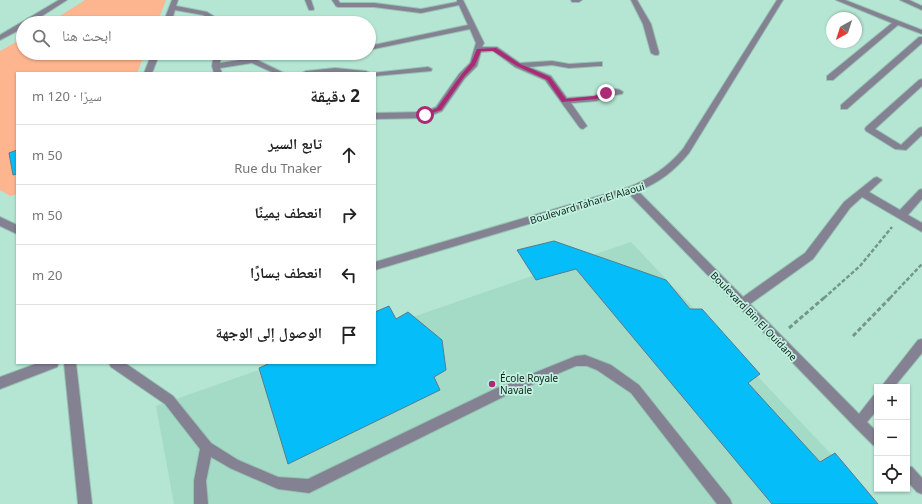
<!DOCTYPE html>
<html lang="ar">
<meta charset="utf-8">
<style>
:root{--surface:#fff;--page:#f2f2f2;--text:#222;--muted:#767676;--line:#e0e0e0}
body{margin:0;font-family:"Noto Sans","Noto Naskh Arabic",sans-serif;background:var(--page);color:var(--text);direction:rtl}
.controls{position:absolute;right:12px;bottom:12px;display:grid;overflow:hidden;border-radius:0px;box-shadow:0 1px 3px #0004}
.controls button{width:36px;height:36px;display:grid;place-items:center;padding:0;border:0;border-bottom:1px solid var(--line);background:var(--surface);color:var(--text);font:20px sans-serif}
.compass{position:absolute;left:826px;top:12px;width:36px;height:36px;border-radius:50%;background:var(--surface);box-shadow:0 1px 3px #0004;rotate:219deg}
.stop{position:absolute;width:12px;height:12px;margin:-9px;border:3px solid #ab2975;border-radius:50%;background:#fff}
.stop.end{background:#ab2975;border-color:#fff;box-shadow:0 1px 4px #0008}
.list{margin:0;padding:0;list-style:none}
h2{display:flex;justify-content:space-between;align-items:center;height:52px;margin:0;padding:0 16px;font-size:17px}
h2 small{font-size:13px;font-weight:400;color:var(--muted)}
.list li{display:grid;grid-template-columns:26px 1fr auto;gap:12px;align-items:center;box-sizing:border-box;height:60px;padding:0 16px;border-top:1px solid var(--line)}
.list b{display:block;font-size:15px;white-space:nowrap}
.list p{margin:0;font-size:13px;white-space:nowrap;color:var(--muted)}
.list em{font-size:13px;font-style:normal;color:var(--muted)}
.icon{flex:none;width:22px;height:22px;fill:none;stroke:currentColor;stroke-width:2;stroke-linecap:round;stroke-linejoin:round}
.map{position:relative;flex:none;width:922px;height:504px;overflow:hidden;direction:ltr}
.search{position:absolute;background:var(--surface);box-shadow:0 1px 3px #0004;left:16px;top:16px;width:360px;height:44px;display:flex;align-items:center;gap:10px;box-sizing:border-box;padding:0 14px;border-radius:22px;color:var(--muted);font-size:15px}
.panel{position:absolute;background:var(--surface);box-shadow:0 1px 3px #0004;left:16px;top:72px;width:360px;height:292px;border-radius:0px;direction:rtl}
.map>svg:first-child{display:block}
</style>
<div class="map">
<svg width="922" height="504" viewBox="0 0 922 504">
<rect width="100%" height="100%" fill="#b5e5d3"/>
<polygon fill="#a3dbc6" points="631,242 878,504 174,504 156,406 279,363 375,363 375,330"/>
<g fill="#fcb58e">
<polygon points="85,0 166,0 157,23 49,23"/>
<polygon points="23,38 23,53 145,53 137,73 17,73 17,194 10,196 0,190 0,51"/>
</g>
<g fill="#05bdf8" stroke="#547d91">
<polygon points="17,150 17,174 13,175 9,153"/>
<polygon points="554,241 666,280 690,309 702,309 760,374 748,383 820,462 835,453 878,504 772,504 576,269 536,280 517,250"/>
<polygon points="389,306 396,319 408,312 442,340 446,370 434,377 440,390 288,464 259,368 270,363 375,363 375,312"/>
</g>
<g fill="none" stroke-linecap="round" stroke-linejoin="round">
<g stroke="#97c2b2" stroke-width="2">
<g id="minor">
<polygon points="59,0 67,0 31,23 23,23 23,28 0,40 0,35"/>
<polygon points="172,0 178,0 176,6 207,12 225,23 216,23 203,15 175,10 171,23 163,23"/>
<polygon points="305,0 311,0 314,9 313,10 309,10"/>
<path d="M332,0h6l2,3h34l47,6 36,-7v-2h6l21,43 -2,4h15l23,16 32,-2 17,3 33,-2v4h-3l-30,2 -17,-3 -23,2 22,9 16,22c8,-1 17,-1 26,-2 9,-2 22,-12 30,-4l-1,2 -14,2 -12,5 -25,2 16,23 -4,3 -3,-1 -35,-48 -30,-13 -22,-16 -12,1 -4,14 -12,12 -23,33 -17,7 -50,1v-6l49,-1 12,-5 23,-33 11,-11 6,-20 -6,-14 -101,21v-4l99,-21 -9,-20 -38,8 -47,-6h-36l-2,-1z"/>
<polygon points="571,0 582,0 579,2 572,2"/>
<polygon points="631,0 637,0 651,24 659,53 658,55 655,55 651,53 643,24"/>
<path d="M777,0h6l-94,153c-15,18 -29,29 -51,38l105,106 62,-44 39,-51 30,-24 3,-1 5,3 -13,12 31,18 19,-20 3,-1v10l-14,16 14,8v9l-60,-35 -12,11 -37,51 -63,45 109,110 14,-18 4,-2v16l-10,12 10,10v15l-4,-2 -18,-18 -226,-233 -254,76v-8l254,-75c22,-9 38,-19 54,-38z"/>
<polygon points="836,0 845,0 922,30 922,34 898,25 833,80 827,80 827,76 892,23"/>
<polygon points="900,0 909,0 922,6 922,10"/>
<polygon points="919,37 922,37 922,43 847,109 841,109 841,105"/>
<polygon points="152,53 160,53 152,73 144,73"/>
<polygon points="214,53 222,53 220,63 253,58 284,73 274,73 252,63 220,68 222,73 214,73 212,66"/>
<polygon points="428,67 432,69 431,71 375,76 375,73 372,73"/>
<polygon points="335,68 366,71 370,73 302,73 306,71"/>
<polygon points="922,79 922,86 875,129 901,145 919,128 922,127 922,135 906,150 895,149 866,131 865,129 866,127 919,80"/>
<polygon points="0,217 17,225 17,234 0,226"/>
<polygon points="922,339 922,353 894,387 881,387 918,340"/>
<polygon points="585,355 611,365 639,385 730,499 732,504 717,504 631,393 597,370 587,366 576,366 505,396 309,493 278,489 230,468 211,457 206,481 208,504 194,504 194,481 200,449 165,404 111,367 109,363 125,363 173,396 211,443 238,460 278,477 308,479 497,388 576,356"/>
<polygon points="38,363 59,363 57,367 0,389 0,377"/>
<polygon points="64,363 76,363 92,504 78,504"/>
<polygon points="907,466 912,467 922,478 922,494 917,492 907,481"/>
</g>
</g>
<g stroke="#73978a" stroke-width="2.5" stroke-dasharray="4 2" stroke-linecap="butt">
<polyline points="824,298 860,266 892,227"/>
<polyline points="890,298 922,264"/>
</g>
<g stroke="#73978a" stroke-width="3" stroke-dasharray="4.5 2.5" stroke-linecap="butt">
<polyline points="789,328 825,297"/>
<polyline points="853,336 891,297"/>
</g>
<use href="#minor" fill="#838192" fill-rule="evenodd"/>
</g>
<polygon fill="#ab2975" points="496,48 520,64 550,77 566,99 595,96 606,91 609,93 596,99 562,102 547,80 517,66 493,51 481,51 475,65 464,77 441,110 423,116 423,114 437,108 461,75 471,63 477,49"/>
<circle fill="#ab2975" stroke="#c2f2e0" stroke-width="1.5" cx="492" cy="384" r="4"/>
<g text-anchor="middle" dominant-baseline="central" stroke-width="3.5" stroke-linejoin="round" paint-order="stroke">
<g font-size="10" fill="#0f211b" stroke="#c2f2e0">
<text transform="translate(587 203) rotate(-17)">Boulevard Tahar El Alaoui</text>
<text transform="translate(754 316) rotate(46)">Boulevard Bin El Ouidane</text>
</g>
<g font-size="10" fill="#0f211b" stroke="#c2f2e0" text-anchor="start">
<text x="500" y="378">École Royale<tspan x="500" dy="12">Navale</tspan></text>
</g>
</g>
</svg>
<div class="controls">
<button>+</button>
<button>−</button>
<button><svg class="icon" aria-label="locate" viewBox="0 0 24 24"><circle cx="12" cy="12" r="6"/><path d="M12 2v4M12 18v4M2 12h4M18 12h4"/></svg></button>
</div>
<svg class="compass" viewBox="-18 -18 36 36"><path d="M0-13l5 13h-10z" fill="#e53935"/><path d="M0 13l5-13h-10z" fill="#767676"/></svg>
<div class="stop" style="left:425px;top:115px"></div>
<div class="stop end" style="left:606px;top:93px"></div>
<div class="search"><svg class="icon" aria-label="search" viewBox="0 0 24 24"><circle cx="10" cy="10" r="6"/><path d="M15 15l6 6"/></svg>ابحث هنا</div>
<section class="panel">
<h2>2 دقيقة<small>سيرًا · 120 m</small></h2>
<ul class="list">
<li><svg class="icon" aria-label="ahead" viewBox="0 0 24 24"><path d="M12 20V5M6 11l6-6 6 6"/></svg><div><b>تابع السير</b><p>Rue du Tnaker</p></div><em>50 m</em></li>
<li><svg class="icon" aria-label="right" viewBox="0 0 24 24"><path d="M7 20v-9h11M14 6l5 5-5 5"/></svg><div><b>انعطف يمينًا</b></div><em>50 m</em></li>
<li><svg class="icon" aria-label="left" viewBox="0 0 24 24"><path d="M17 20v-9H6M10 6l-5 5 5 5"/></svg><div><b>انعطف يسارًا</b></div><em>20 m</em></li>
<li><svg class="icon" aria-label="arrive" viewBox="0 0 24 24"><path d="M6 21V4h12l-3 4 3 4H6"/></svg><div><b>الوصول إلى الوجهة</b></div></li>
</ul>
</section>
</div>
